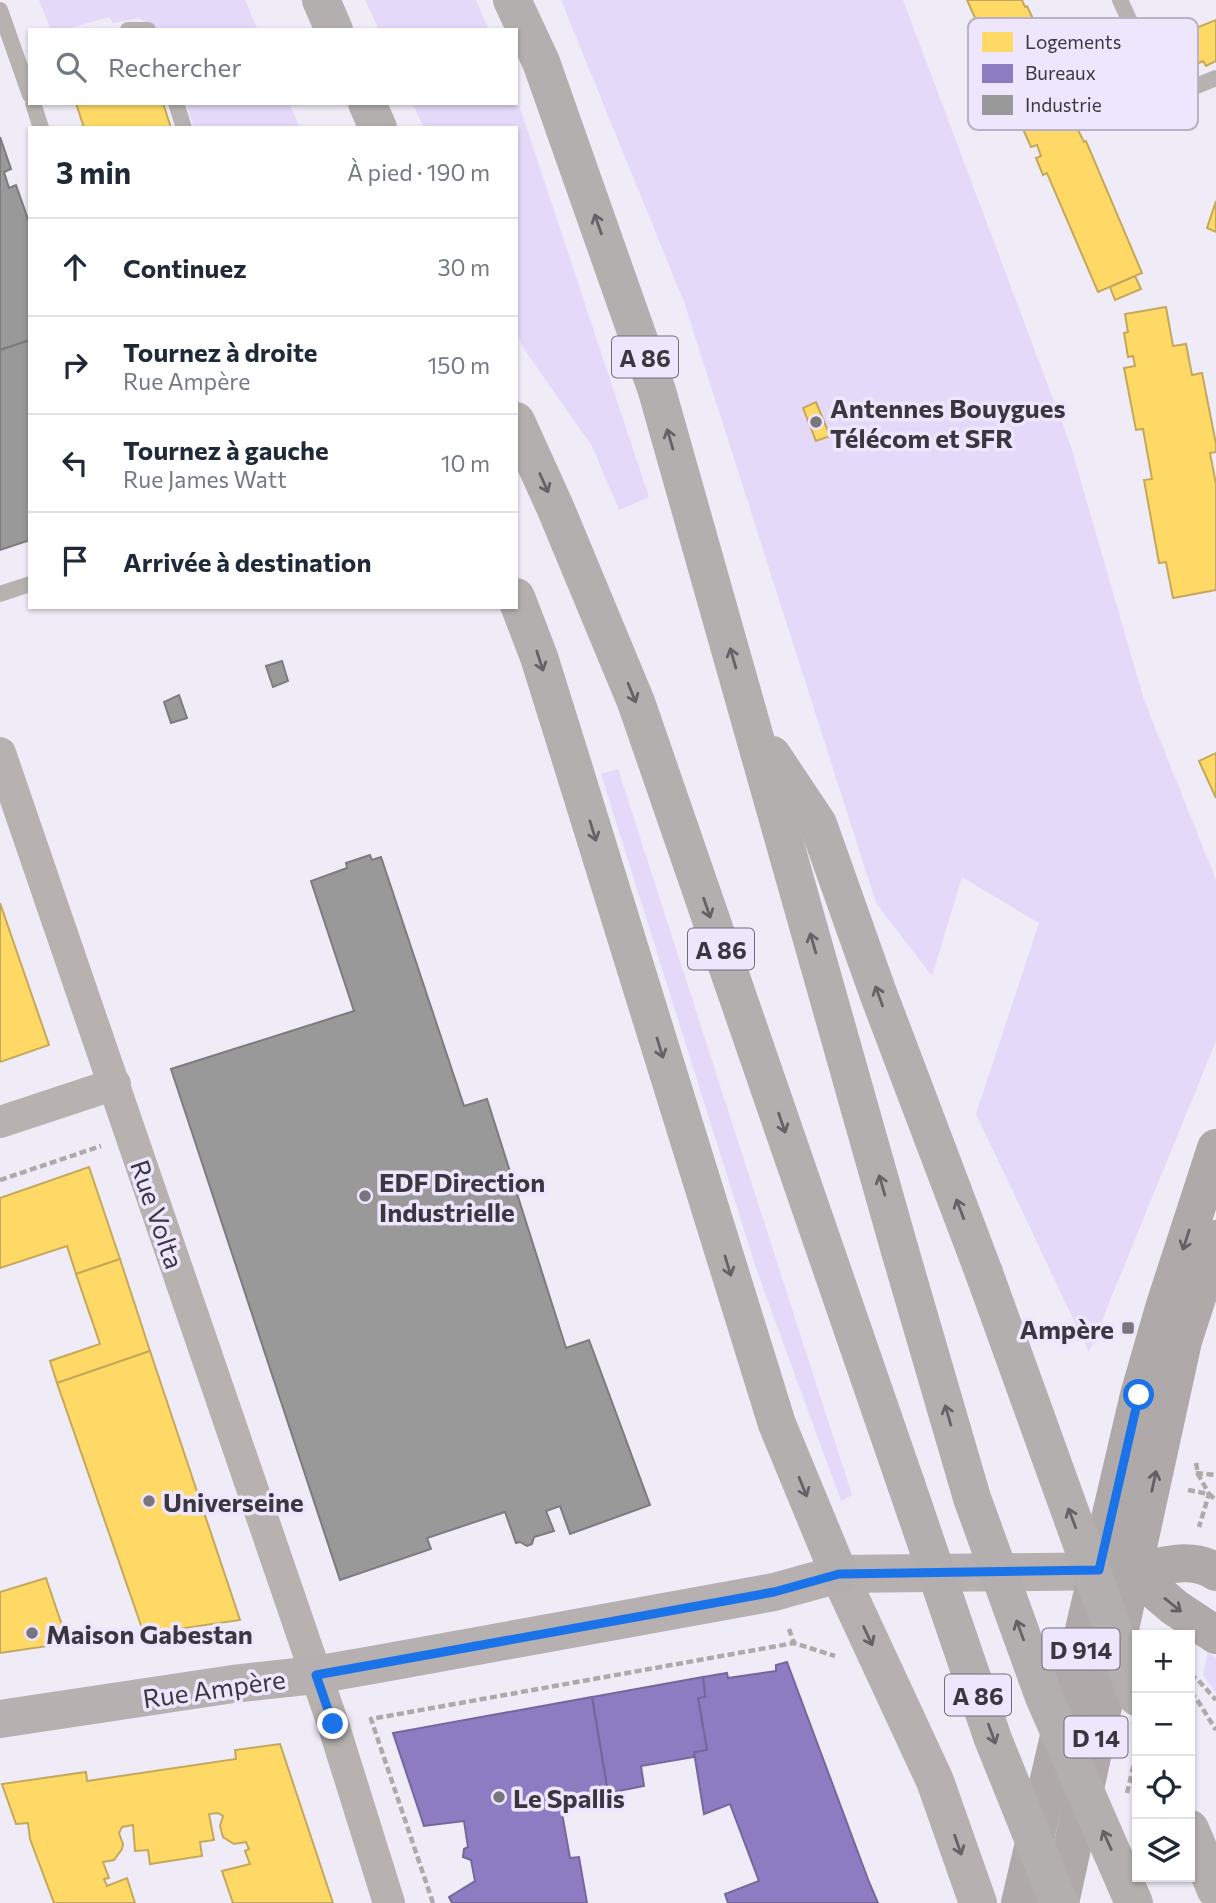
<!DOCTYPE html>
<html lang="fr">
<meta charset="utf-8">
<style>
:root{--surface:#fff;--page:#f2f2f3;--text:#1f2937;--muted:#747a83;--line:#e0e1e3}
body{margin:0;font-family:Commissioner,sans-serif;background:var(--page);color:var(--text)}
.controls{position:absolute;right:21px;bottom:21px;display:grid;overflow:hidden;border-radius:0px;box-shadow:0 2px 5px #0004}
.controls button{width:63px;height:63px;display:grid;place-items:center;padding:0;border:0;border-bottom:2px solid var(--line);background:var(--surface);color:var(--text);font:35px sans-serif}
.stop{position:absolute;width:21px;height:21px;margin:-16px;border:5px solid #1a73e8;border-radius:50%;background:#fff}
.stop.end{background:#1a73e8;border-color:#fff;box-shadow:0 2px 7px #0008}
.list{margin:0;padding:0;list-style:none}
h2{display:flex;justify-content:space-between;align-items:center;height:91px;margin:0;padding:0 28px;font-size:30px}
h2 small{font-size:23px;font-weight:400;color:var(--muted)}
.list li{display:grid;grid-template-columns:46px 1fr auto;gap:21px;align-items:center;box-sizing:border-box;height:98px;padding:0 28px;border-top:2px solid var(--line)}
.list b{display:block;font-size:26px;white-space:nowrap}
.list p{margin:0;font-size:23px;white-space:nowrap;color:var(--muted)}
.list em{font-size:23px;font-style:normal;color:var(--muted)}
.icon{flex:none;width:38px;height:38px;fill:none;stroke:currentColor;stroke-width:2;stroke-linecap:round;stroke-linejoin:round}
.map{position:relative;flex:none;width:1216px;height:1903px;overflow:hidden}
.search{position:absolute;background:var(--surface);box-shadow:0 2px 5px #0004;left:28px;top:28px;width:490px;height:77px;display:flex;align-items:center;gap:18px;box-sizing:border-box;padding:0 24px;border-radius:0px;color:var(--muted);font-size:26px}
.panel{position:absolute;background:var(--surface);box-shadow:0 2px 5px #0004;left:28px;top:126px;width:490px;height:483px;border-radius:0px}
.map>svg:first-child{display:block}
</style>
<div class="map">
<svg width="1216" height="1903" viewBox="0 0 1216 1903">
<rect width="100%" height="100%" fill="#efebf7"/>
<g fill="#e5d9fa">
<polygon points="39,0 245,0 258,30 156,30 139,18 113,23 109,17 63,30 51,30"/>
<polygon points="365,0 476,0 489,30 379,30"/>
<polygon points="561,0 903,0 1071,447 1144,700 1216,880 1216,1041 1089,1352 976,1114 1039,923 962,877 932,976 876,903 684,302"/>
<polygon points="516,96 649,497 619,510 592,446 524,349 516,331 516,128 424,128 412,103 516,103"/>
<polygon points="186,103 289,103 300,128 194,128"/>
<polygon points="618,769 852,1495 841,1501 757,1271 601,774"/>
<polygon points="1208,1652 1216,1659 1216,1693 1203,1675"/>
</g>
<g fill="#ffd966" stroke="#c4a85b" stroke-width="2">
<polygon points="967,0 1022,0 1025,7 1027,6 1033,19 1030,20 1046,56 1048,54 1053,65 1049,67 1071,113 1074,112 1079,125 1076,126 1084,142 1086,141 1142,273 1098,292 1047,173 1043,175 1036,158 1041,156 1037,145 1031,147 1023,129 1029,127 1024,116 1019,118 1005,87 1010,85 1006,74 1000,76 985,40 989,38 985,27 980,29"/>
<polygon points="1216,20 1216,61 1206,66 1203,61 1191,67 1176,36"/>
<polygon points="76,103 163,103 171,128 84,128"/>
<polygon points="1216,201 1216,232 1207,228"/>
<polygon points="1135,276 1141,289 1115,300 1110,287"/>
<polygon points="1166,307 1173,346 1186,344 1192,375 1202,373 1216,444 1216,452 1210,453 1216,484 1216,590 1173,598 1166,562 1159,563 1144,480 1152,479 1143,429 1136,430 1124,368 1135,366 1133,356 1128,357 1124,333 1128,332 1125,314"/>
<polygon points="816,402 830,436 816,441 803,408"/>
<polygon points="1216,753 1216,798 1199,761"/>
<polygon points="0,903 49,1045 0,1062"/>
<polygon points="89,1167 120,1259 76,1274 67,1246 0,1268 0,1198"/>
<polygon points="120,1259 150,1351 57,1383 50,1361 100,1344 76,1274"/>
<polygon points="150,1351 240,1620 144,1634 57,1383"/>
<polygon points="46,1578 68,1643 0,1653 0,1592"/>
<polygon points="280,1744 333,1903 233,1903 222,1871 250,1864 245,1851 249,1849 246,1842 234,1844 223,1837 220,1826 223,1816 218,1813 209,1814 214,1840 200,1842 202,1856 150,1864 148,1850 135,1851 133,1825 122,1827 119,1833 123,1844 122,1849 114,1860 103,1862 109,1878 104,1879 107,1886 127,1878 135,1903 54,1903 30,1839 28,1823 16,1824 2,1784 86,1772 87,1781 236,1759 235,1750"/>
</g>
<g fill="#8e7cc3" stroke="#75679c" stroke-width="2">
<polygon points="787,1662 869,1882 878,1903 728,1903 725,1894 759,1881 730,1804 704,1814 694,1752 707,1750 698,1698 705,1697 703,1677 727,1673 728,1678 776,1671 776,1665"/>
<polygon points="703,1677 705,1697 698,1698 707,1750 694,1752 694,1757 641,1766 644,1786 608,1793 592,1697"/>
<polygon points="592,1697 608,1793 560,1802 570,1858 579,1857 587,1903 452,1903 449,1897 475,1881 471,1860 463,1857 464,1849 468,1847 464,1821 424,1826 393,1733"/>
</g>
<g fill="#999" stroke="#7c7c7e" stroke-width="2">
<polygon points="0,137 11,169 4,172 9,188 16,185 30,225 30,340 0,350"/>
<polygon points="30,340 30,540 0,550 0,350"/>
<polygon points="282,661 288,681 273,687 266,666"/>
<polygon points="179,695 187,718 171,723 164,702"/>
<polygon points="370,855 372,860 381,857 464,1106 487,1099 566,1348 589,1340 650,1505 570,1534 560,1506 546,1511 554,1531 534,1537 532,1544 527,1546 520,1542 516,1543 505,1512 427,1538 431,1549 340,1580 171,1069 354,1011 311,881 347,868 346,863"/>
</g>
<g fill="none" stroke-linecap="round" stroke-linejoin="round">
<g stroke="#aeaaaa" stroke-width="4.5" stroke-dasharray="7 3.5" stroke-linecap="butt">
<polyline points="0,1180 101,1146"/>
<polyline points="1196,1463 1198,1474 1209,1494 1199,1527"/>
<polyline points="1196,1473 1216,1475"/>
<polyline points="1188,1490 1209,1494 1216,1500"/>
<polyline points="789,1629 794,1643"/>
<polyline points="1190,1675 1198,1680 1216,1700"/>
<polyline points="1190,1693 1196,1698 1216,1730"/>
<polyline points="1127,1793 1137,1751"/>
<polyline points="433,1903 371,1719 794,1643 835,1656"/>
</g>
<g stroke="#b7b2b0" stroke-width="16">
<polyline points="1120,0 1155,76 1184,91 1216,78"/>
<polyline points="0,10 30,95"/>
<polyline points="128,30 148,30"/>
<polyline points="33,103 41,128"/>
<polyline points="176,103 184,128"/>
<polyline points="0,594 30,584"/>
</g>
<g stroke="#b7b2b0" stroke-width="32">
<polyline points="0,753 333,1724 389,1903"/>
<polyline points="0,1122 115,1084"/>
</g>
<g stroke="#b6b0b0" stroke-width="38">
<polyline points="839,1574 935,1781 978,1903"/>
<polyline points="0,1719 233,1684 315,1675 378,1664 774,1592 839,1574 1124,1571"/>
</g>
<g stroke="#afaaa9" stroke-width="38">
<polyline points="1133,1572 1174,1607 1216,1635"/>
<path d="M1133,1572c27,-5 58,-17 83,0"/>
<polyline points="1020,1903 1139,1395 1164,1308 1216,1148"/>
<polyline points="1060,1903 1183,1341 1216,1239"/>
</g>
<g stroke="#b4afaf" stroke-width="38">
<polyline points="321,0 334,30"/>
<polyline points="512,0 541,62 657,391 900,1251"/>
<polyline points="367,103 378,128"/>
<polyline points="516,421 555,507 636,702 906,1484"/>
<polyline points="516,597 539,657 573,766 777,1424 839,1574"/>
<polyline points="772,755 818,824 878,993 984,1273"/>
<polyline points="1190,1829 1216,1890"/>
</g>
<g stroke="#b4afaf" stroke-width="38">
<polyline points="900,1251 972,1498 1044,1697 1134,1903"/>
<polyline points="984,1273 1137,1697"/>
<polyline points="906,1484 993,1739 1059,1903"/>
</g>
</g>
<defs><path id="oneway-shaft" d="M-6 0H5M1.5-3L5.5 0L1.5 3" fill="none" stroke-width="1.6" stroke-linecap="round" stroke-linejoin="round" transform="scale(1.75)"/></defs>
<g stroke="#656167">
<use href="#oneway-shaft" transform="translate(598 224) rotate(-109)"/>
<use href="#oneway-shaft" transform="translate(670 439) rotate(-106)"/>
<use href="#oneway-shaft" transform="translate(544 483) rotate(66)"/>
<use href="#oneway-shaft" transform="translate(733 658) rotate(-106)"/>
<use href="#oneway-shaft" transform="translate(540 661) rotate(72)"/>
<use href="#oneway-shaft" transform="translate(632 693) rotate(68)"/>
<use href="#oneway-shaft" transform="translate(593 831) rotate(73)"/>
<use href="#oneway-shaft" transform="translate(707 908) rotate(71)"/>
<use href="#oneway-shaft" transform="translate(813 943) rotate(-106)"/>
<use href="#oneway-shaft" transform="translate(879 996) rotate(-110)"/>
<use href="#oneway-shaft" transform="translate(660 1048) rotate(73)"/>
<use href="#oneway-shaft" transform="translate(782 1123) rotate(71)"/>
<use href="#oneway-shaft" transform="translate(882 1185) rotate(-106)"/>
<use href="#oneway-shaft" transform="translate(960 1209) rotate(-111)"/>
<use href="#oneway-shaft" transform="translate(728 1266) rotate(73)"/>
<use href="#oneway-shaft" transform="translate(948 1415) rotate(-106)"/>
<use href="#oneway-shaft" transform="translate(803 1487) rotate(68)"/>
<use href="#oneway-shaft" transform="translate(1072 1518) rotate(-111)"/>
<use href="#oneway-shaft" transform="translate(1020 1630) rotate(-110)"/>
<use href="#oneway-shaft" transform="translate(868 1636) rotate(65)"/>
<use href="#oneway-shaft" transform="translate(992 1734) rotate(70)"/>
<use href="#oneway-shaft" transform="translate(1107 1840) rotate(-114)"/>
<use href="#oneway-shaft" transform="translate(958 1845) rotate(71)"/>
</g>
<g stroke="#635f65">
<use href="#oneway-shaft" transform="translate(1186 1240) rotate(108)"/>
<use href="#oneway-shaft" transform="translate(1154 1481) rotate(-78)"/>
<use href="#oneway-shaft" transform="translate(1173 1605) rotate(39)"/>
</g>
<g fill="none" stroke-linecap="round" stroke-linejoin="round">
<polyline stroke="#1a73e8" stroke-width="9" points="333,1724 316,1675 774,1592 839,1574 1099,1570 1139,1395"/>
</g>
<g fill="#797680" stroke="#eee6fc" stroke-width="2.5">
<circle cx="816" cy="422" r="7"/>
<circle cx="365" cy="1196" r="7"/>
<rect x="1121" y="1321" width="14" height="14" rx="3.5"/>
<circle cx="149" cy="1501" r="7"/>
<circle cx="32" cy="1633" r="7"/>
<circle cx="499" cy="1797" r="7"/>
</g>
<g text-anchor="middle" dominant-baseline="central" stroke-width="7" stroke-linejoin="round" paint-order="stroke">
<g fill="#eee6fc" stroke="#706c78" stroke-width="2">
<rect x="612" y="336.5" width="66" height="41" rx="5"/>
<rect x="688" y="928.5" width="66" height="41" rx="5"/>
<rect x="1042.5" y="1628.5" width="77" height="41" rx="5"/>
<rect x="945" y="1674.5" width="66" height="41" rx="5"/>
<rect x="1064.5" y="1716.5" width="63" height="41" rx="5"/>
</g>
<g font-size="24" font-weight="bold" fill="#3a3740">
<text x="645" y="357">A 86</text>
<text x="721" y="949">A 86</text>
<text x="1081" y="1649">D 914</text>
<text x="978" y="1695">A 86</text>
<text x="1096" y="1737">D 14</text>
</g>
<g font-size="26" font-weight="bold" fill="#3a3740" stroke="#eee6fc" text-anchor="start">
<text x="830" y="407">Antennes Bouygues<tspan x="830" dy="30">Télécom et SFR</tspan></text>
<text x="379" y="1181">EDF Direction<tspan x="379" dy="30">Industrielle</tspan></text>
<text x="1114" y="1328" text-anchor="end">Ampère</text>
<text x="163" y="1501">Universeine</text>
<text x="46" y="1633">Maison Gabestan</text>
<text x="513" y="1797">Le Spallis</text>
</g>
<g font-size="26" fill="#3a3740" stroke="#eee6fc">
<text transform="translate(158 1214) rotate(71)">Rue Volta</text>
<text transform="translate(214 1688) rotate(-8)">Rue Ampère</text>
</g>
</g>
<rect x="968" y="18" width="230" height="112" rx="10" fill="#eee6fc" stroke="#b8b2c4" stroke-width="2"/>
<rect x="982" y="32" width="31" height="20" fill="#ffd966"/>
<rect x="982" y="64" width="31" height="19" fill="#8e7cc3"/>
<rect x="982" y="95" width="31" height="20" fill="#999"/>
<g font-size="19" fill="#3a3740">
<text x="1025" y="49">Logements</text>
<text x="1025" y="80">Bureaux</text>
<text x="1025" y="112">Industrie</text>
</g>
</svg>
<div class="controls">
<button>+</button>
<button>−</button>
<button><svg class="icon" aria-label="locate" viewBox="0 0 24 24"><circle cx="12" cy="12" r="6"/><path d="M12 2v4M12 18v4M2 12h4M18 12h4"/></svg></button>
<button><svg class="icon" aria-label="layers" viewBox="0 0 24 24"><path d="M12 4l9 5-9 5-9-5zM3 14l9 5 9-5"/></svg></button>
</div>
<div class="stop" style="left:1139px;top:1395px"></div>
<div class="stop end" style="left:333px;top:1724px"></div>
<div class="search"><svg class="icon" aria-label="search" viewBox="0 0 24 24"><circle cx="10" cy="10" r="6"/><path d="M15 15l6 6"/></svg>Rechercher</div>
<section class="panel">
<h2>3 min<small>À pied · 190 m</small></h2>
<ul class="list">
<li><svg class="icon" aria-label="ahead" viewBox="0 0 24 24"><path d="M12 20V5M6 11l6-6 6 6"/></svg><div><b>Continuez</b></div><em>30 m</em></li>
<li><svg class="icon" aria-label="right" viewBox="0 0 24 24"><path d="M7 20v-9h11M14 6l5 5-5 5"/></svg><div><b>Tournez à droite</b><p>Rue Ampère</p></div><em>150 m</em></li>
<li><svg class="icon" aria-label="left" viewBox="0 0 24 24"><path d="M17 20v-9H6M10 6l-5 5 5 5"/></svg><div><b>Tournez à gauche</b><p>Rue James Watt</p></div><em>10 m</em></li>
<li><svg class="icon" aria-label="arrive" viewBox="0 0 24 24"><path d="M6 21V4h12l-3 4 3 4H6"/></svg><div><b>Arrivée à destination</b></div></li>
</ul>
</section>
</div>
